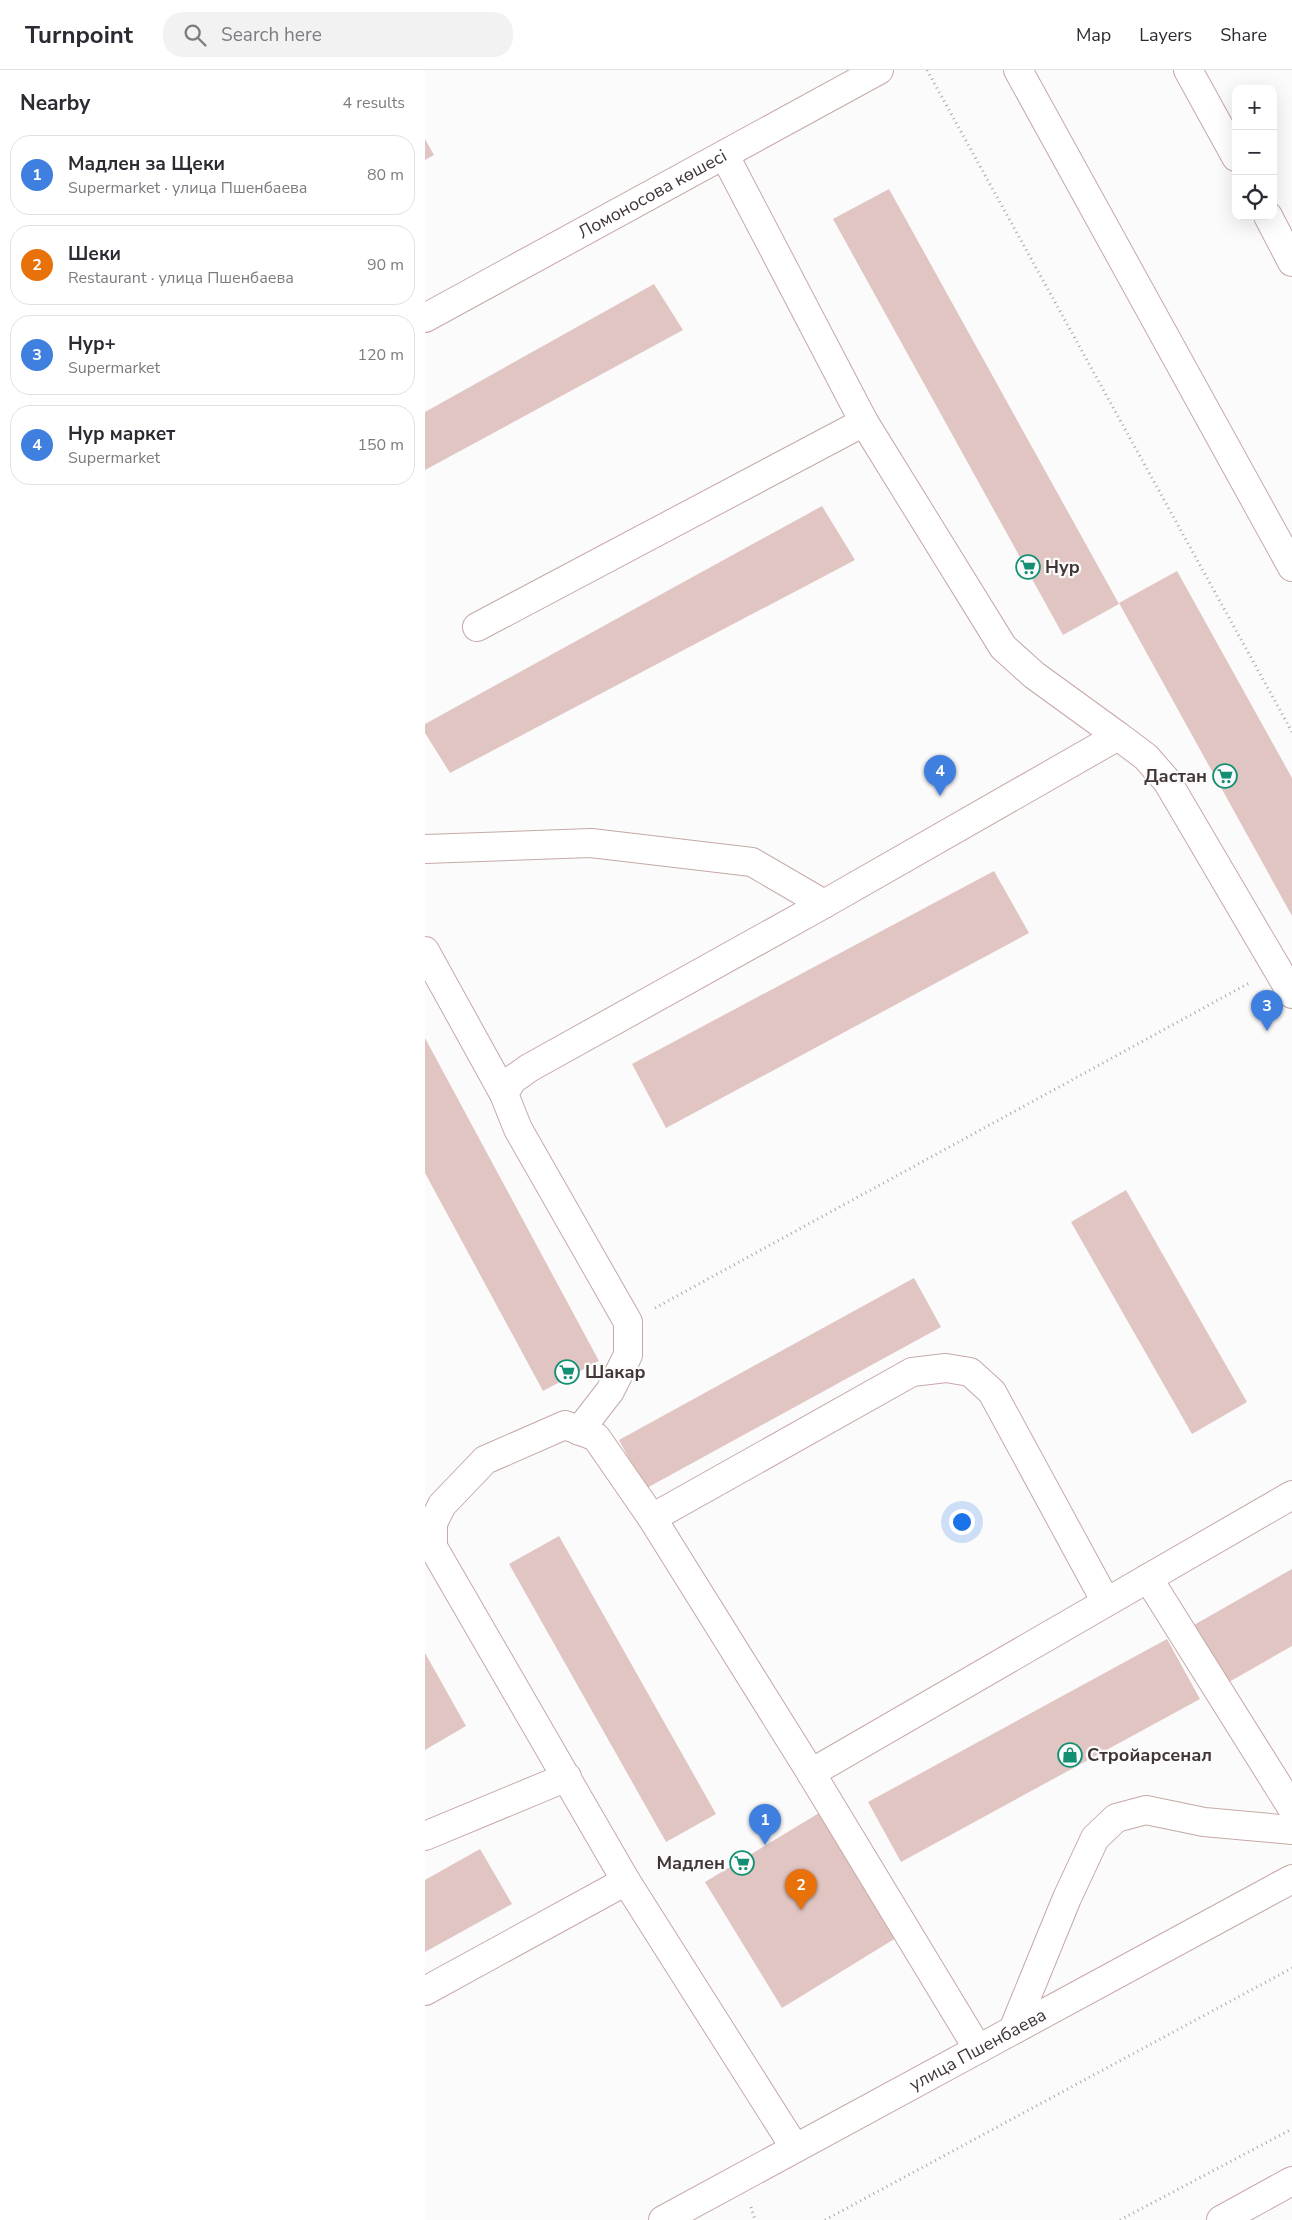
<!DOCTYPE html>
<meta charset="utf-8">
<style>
:root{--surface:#fff;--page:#f2f2f3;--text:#2b2b33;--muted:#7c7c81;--line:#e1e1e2;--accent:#b45309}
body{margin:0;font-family:"Nunito Sans",sans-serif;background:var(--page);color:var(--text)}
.controls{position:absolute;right:15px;top:15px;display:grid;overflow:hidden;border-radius:10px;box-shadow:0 5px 20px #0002}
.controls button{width:45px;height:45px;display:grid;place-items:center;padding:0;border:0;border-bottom:1px solid var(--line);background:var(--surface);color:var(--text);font:25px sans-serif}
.you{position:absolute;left:536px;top:1451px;width:18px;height:18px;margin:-12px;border:4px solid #fff;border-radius:50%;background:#1a73e8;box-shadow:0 0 0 8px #1a73e833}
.badge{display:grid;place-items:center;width:32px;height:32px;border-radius:50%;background:var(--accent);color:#fff;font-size:16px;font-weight:700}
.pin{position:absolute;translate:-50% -41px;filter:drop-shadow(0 1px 2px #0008)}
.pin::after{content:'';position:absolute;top:26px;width:18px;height:15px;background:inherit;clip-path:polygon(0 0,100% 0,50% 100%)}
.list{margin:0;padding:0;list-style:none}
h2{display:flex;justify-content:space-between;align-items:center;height:65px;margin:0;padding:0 20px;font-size:21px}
h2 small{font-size:16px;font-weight:400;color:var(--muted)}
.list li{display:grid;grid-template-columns:32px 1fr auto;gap:15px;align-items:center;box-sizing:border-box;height:80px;margin:0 10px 10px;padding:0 10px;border:1px solid var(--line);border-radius:20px}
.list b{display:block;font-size:19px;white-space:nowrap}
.list p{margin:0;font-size:16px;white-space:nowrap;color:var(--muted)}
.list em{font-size:16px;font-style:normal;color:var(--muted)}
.icon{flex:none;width:28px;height:28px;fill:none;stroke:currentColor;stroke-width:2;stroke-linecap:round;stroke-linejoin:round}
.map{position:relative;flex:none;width:867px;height:2150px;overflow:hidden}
header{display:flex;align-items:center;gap:30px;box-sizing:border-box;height:70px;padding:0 25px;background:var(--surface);border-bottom:1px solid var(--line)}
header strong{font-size:24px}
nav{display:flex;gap:28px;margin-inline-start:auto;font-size:18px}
.search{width:350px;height:45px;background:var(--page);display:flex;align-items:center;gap:12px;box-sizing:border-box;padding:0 18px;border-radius:20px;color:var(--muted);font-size:19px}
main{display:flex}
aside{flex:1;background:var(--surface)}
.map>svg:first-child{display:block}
</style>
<header>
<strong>Turnpoint</strong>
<div class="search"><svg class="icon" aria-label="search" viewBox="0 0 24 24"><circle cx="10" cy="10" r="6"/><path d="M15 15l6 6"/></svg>Search here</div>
<nav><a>Map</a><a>Layers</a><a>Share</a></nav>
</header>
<main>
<aside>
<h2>Nearby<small>4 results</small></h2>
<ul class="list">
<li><span class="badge" style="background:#3f7fe0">1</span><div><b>Мадлен за Щеки</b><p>Supermarket · улица Пшенбаева</p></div><em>80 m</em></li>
<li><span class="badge" style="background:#e8710a">2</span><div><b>Шеки</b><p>Restaurant · улица Пшенбаева</p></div><em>90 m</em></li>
<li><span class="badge" style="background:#3f7fe0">3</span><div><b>Нур+</b><p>Supermarket</p></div><em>120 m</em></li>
<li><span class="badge" style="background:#3f7fe0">4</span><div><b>Нур маркет</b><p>Supermarket</p></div><em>150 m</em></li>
</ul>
</aside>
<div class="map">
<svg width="867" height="2150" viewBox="0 0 867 2150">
<rect width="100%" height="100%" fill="#fbfbfb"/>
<g fill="#e1c5c3">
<polygon points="0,69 9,85 0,90"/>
<polygon points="464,119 694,534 638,565 408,149"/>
<polygon points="229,214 258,260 0,400 0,342"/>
<polygon points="397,436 430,490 25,703 0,663 0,654"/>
<polygon points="752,501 867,708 867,846 694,533"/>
<polygon points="569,801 604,863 241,1058 207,994"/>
<polygon points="0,968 174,1291 118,1321 0,1103"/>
<polygon points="701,1120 822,1332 767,1364 646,1152"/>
<polygon points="489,1208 516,1257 220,1419 194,1370"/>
<polygon points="134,1466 291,1744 241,1772 84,1494"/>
<polygon points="867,1499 867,1576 804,1612 769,1555"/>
<polygon points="742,1569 775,1629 476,1792 443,1732"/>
<polygon points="0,1583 41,1656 0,1680"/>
<polygon points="394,1743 471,1868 357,1938 280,1812"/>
<polygon points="55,1779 87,1834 0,1882 0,1810"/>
</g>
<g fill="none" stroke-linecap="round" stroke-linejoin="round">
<g stroke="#c5a9a7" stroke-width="30">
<g id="minor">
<polyline points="593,0 867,497"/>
<polyline points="300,86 439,352 578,577 609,605 693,666"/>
<path id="s1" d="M0,248l454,-248"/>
<polyline points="52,557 439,352"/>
<polyline points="0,779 166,773 327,792 399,834"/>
<polyline points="0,881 79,1024"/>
<polyline points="154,1361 185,1321 203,1285 203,1252 93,1059 79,1024 87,1010 104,998 399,834 693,666 721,687 742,711 867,924"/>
<polyline points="227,1448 487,1302 521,1298 545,1302 567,1322 681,1532"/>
<polyline points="723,1508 867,1738"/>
<polyline points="386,1703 867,1425"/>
<polyline points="0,1766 142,1707"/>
<polyline points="0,1921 201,1811"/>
<polyline points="588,1960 642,1828 670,1768 691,1748 721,1740 779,1752 867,1760"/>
<polyline points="370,2078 201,1811 8,1477 8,1453 17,1435 60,1390 140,1355 171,1367 227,1448 386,1703 553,1979"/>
</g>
</g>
<g stroke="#c5a9a7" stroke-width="30">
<g id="major">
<polyline points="763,0 811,87"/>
<polyline points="843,146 867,192"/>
<path id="s2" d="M238,2150l629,-341"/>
<polyline points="796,2150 867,2111"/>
</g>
</g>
<g stroke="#aca7a7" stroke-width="3" stroke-dasharray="1 4" stroke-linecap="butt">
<polyline points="502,0 867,662"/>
<polyline points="230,1238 826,912"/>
<polyline points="326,2137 330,2150"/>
<polyline points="400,2150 867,1898"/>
<polyline points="695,2150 867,2059"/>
</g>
<use href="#minor" stroke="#fff" stroke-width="28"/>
<use href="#major" stroke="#fff" stroke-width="28"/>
</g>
<defs>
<g id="supermarket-ring" transform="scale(1.25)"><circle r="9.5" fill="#fbfbfb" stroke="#138f73" stroke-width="1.5"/><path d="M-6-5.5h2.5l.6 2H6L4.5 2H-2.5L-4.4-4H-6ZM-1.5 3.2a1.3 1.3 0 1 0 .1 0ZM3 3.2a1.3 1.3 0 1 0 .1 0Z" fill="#138f73"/></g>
<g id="shop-ring" transform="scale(1.25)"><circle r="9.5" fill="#fbfbfb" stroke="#138f73" stroke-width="1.5"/><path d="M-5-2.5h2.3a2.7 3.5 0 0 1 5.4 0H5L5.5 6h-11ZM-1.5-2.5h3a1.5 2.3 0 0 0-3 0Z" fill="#138f73"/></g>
</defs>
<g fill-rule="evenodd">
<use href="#supermarket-ring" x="603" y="497"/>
<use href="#supermarket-ring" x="800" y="706"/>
<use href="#supermarket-ring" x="142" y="1302"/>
<use href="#shop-ring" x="645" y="1685"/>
<use href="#supermarket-ring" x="317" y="1793"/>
</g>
<g text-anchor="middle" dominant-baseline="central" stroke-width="4.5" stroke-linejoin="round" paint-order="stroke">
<g font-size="18" fill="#413535" stroke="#fbfbfb">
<text stroke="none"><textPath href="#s1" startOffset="259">Ломоносова көшесі</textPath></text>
<text stroke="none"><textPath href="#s2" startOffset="358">улица Пшенбаева</textPath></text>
</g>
<g font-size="18" font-weight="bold" fill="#413535" stroke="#fbfbfb" text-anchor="start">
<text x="620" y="497">Нур</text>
<text x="782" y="706" text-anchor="end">Дастан</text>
<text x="160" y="1302">Шакар</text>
<text x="662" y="1685">Стройарсенал</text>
<text x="300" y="1793" text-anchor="end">Мадлен</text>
</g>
</g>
</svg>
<div class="controls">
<button>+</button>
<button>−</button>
<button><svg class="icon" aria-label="locate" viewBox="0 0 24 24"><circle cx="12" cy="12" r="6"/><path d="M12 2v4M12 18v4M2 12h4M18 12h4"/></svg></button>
</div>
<div class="you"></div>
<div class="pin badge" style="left:340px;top:1775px;background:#3f7fe0">1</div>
<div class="pin badge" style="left:376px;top:1840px;background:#e8710a">2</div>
<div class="pin badge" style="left:842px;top:961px;background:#3f7fe0">3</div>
<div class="pin badge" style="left:515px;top:726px;background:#3f7fe0">4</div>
</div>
</main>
